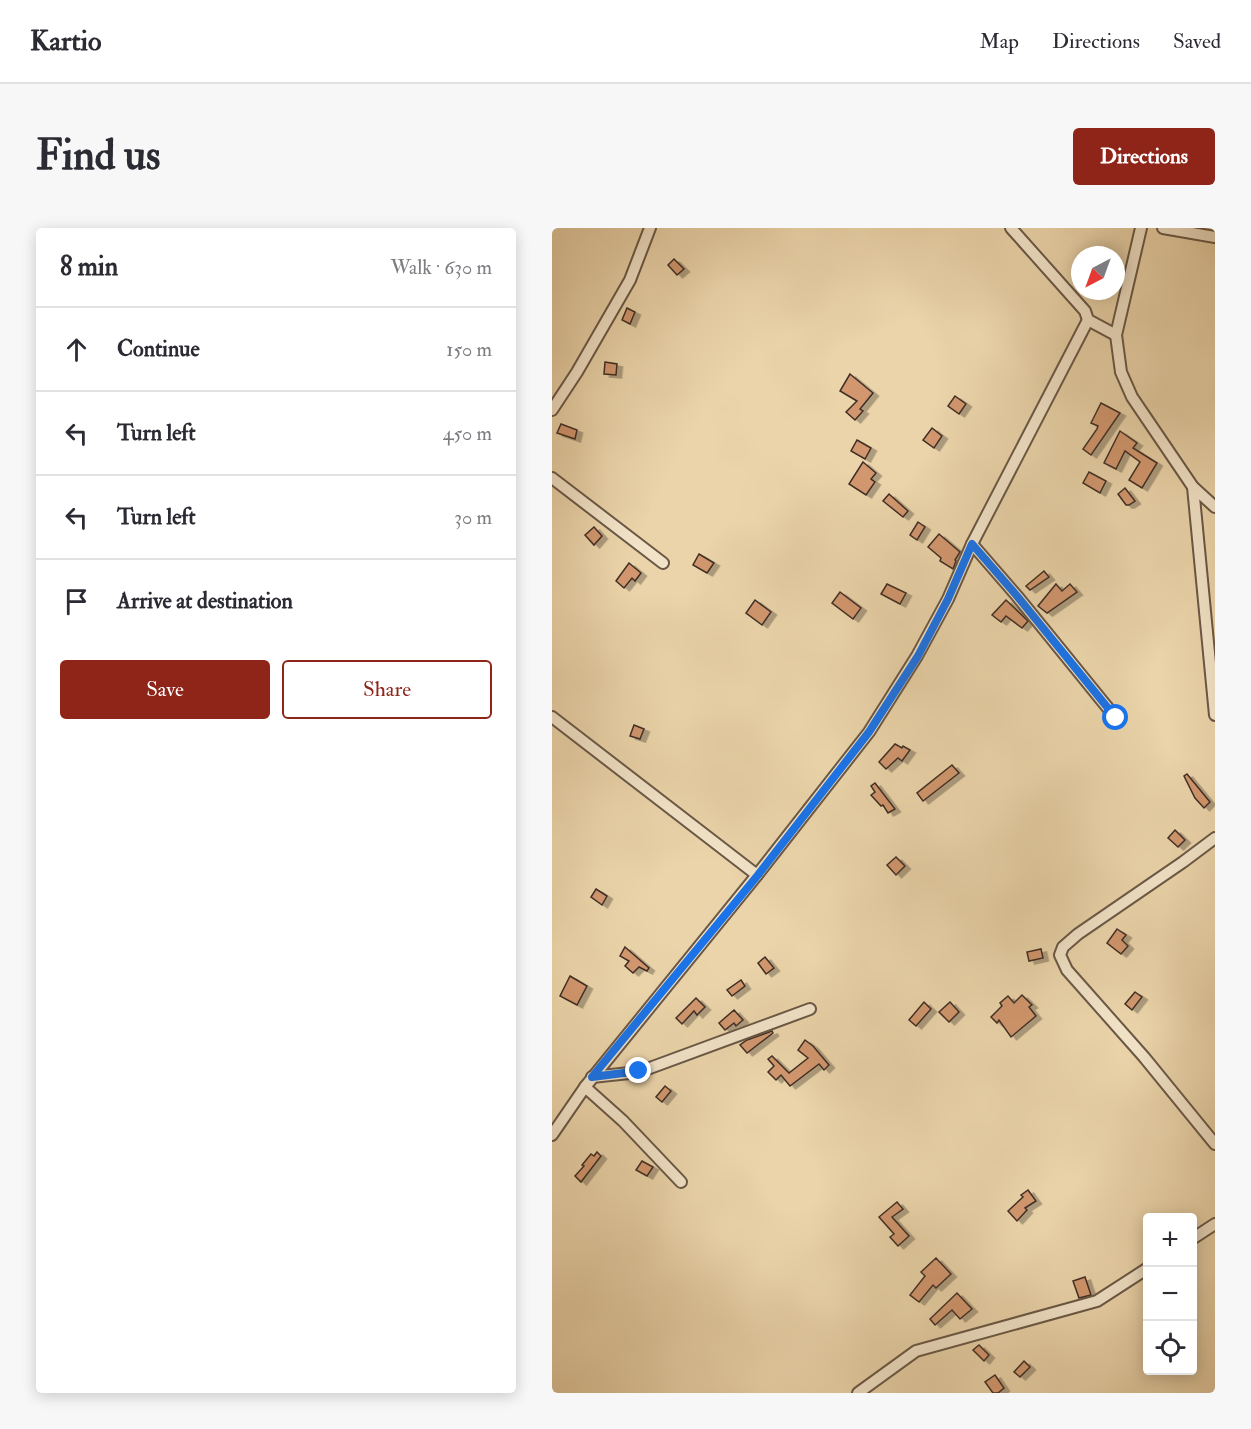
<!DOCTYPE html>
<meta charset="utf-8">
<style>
:root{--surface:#fff;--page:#f7f7f7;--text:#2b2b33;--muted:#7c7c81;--line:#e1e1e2;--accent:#8f2418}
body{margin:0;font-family:"IM FELL Double Pica",serif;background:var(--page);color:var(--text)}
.controls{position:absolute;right:18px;bottom:18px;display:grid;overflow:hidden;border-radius:6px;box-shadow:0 3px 15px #0003}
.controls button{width:54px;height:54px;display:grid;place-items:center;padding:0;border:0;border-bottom:2px solid var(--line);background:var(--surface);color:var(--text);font:30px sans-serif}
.compass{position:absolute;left:519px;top:18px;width:54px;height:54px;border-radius:50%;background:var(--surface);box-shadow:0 3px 15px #0003;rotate:221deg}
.stop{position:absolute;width:18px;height:18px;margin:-14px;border:4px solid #1a73e8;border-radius:50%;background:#fff}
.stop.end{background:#1a73e8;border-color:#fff;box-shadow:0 2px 6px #0008}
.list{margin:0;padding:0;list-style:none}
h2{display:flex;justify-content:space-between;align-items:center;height:78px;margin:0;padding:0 24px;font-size:26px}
h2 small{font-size:20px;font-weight:400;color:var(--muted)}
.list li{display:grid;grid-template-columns:39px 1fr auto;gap:18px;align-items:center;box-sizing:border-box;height:84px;padding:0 24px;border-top:2px solid var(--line)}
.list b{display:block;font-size:22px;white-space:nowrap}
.list em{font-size:20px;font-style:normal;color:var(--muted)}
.actions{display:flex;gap:12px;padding:18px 24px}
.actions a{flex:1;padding:14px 0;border:2px solid var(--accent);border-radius:6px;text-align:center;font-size:21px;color:var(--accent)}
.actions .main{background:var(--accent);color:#fff}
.icon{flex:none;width:33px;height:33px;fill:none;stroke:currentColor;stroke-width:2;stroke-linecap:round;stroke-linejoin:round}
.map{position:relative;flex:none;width:663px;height:1165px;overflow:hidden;border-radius:6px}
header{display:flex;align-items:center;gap:36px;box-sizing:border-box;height:84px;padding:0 30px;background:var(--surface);border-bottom:2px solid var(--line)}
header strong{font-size:28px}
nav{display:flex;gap:33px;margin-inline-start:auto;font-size:21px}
.intro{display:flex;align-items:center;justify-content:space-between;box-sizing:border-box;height:144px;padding:0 36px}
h1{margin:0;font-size:42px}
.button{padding:15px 27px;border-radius:6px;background:var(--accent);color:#fff;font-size:21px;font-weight:700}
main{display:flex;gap:36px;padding:0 36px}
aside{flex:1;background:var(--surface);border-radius:6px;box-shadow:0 3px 15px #0003}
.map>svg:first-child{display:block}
</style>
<header>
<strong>Kartio</strong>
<nav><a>Map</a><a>Directions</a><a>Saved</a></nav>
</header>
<div class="intro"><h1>Find us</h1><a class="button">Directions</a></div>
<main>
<aside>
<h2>8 min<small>Walk · 630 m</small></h2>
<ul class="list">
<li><svg class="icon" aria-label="ahead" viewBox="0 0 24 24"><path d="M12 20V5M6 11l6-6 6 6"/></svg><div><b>Continue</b></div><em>150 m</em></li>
<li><svg class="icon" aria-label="left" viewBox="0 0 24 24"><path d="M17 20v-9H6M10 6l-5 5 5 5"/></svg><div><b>Turn left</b></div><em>450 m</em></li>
<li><svg class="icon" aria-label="left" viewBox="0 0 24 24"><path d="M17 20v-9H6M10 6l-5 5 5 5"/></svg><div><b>Turn left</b></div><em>30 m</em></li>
<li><svg class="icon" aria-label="arrive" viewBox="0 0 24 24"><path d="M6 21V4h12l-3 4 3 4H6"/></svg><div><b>Arrive at destination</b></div></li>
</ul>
<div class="actions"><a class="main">Save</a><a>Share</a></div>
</aside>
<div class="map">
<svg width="663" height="1165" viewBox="0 0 663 1165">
<defs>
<filter id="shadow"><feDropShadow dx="5.5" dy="3" stdDeviation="0" flood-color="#0004"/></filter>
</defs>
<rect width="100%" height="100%" fill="#ebd4aa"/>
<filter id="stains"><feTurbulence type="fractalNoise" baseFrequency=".00333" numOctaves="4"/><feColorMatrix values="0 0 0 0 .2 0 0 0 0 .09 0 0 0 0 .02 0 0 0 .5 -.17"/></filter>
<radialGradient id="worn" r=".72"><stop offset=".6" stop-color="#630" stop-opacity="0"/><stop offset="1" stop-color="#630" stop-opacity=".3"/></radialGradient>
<g fill="#d2976e" stroke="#3f2e25" stroke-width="1.5" filter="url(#shadow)">
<polygon points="122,31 132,41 125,47 116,37"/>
<polygon points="75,80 83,84 78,96 70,92"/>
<polygon points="53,134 65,136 64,147 52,146"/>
<polygon points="298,146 321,165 308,181 311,183 303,192 294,184 305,173 288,163"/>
<polygon points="403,168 414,176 407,186 396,178"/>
<polygon points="549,175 568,185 539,227 531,221 545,201 546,198 539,195"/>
<polygon points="9,196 25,202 23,211 5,205"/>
<polygon points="380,200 390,208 382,220 371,212"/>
<polygon points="568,203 585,215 581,220 605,235 590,260 577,252 588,234 573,223 564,241 552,235"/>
<polygon points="305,212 319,220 313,231 299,223"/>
<polygon points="311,234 324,245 319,251 323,254 314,267 297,256"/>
<polygon points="537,244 554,253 548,265 531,255"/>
<polygon points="573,260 583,273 577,277 574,277 566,266"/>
<polygon points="337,266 356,283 351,289 331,273"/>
<polygon points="366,294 373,299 365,312 358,307"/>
<polygon points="42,299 50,308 42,317 33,307"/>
<polygon points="387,306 408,324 403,332 404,333 401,341 388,333 389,330 376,319"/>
<polygon points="147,326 162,335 155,345 141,337"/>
<polygon points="77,335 89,345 83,353 80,350 72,360 64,353"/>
<polygon points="492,343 497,349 478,362 474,358"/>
<polygon points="335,356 354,365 348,376 329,366"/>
<polygon points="504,356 510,363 518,356 525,364 495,385 486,378"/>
<polygon points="288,364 309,380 301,391 280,375"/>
<polygon points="203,372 219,384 210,397 194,385"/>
<polygon points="454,372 476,393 470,400 454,388 449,394 440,387"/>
<polygon points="82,497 92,501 88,511 78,508"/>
<polygon points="343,516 350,520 351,518 358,522 350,533 346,530 334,541 327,534"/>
<polygon points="400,537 407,545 371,573 365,565"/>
<polygon points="635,546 658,574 652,580 643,570 632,548"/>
<polygon points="323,555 343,581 336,585 331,577 329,578 319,567 323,564 319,558"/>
<polygon points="623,602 633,612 626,619 616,610"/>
<polygon points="344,629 353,638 344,647 335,637"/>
<polygon points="44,661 55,668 50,677 39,669"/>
<polygon points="565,701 574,707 570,712 576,718 569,726 555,715"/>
<polygon points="73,719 97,740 95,743 87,739 81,745 73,738 77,733 68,728"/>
<polygon points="489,721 491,730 477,733 475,724"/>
<polygon points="213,729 222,740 214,746 206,735"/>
<polygon points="18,748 35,758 25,777 8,768"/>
<polygon points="189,752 193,758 180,768 175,762"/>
<polygon points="583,764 590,769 580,782 573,776"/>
<polygon points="470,767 480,777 477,779 484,788 459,809 447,792 445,795 439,789 450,778 448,775 456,768 462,775"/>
<polygon points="144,770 153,779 145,787 142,783 130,796 124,790"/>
<polygon points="372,774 379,781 364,798 357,792"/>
<polygon points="398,774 407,784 397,794 387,784"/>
<polygon points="182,782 191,792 184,798 182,795 173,802 167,795"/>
<polygon points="220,803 221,805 195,825 188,817 195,812"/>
<polygon points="253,812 261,818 277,837 272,842 267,836 238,858 229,847 224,852 216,844 222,838 216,831 220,828 237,845 256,830 246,822"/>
<polygon points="113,858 119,863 110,874 104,869"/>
<polygon points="45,924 49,928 29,954 23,948 32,938 30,937 39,926 42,928"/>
<polygon points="90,933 101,939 95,948 84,942"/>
<polygon points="476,962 484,973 473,980 475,982 465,993 456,983 471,969 469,967"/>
<polygon points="345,974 351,981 340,989 357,1008 346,1018 338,1009 342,1006 327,989"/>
<polygon points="384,1030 399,1046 384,1060 381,1057 367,1074 358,1067 373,1048 369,1044"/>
<polygon points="533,1049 539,1067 527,1070 521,1053"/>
<polygon points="405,1065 420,1081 408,1091 400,1082 383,1097 378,1091"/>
<polygon points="427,1117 437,1127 432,1133 421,1122"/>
<polygon points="472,1133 478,1139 468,1149 462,1144"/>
<polygon points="443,1147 452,1160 446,1165 441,1165 433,1154"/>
</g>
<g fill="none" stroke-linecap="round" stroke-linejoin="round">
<g stroke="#6a5846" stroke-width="14">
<g id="street">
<polyline points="459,0 533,83 536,92 564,107"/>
<polyline points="589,0 564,107 569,144 580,169 641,259 663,279"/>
<polyline points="611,0 663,9"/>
<polyline points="0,182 25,144 78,52 98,0"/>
<polyline points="0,250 111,335"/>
<polyline points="641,259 663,487"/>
<polyline points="420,316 465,368 564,490"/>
<polyline points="0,489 205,647"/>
<polyline points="663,610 631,634 526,706 511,719 508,727 515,742 592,829 663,916"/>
<polyline points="40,849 87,844 258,781"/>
<polyline points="33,859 71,893 129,954"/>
<polyline points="0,907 33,859 205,647 317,504 365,428 396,371 420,316 536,92"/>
<polyline points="640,1011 663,996"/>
<polyline points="306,1165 364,1123 545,1073 596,1040"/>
</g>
</g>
<use href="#street" stroke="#f2e3c8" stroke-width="10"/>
</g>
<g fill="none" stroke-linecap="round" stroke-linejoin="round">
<polyline stroke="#1a73e8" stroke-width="8" points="87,843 40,849 206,647 317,504 366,428 396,371 420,316 465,368 564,490"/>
</g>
<rect width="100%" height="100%" filter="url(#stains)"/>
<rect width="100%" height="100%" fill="url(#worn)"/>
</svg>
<div class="controls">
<button>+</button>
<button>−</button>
<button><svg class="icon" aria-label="locate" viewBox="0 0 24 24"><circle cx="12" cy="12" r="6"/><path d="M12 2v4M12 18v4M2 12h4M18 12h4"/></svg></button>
</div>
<svg class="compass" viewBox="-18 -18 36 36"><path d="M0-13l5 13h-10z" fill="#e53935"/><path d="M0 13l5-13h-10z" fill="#7c7c81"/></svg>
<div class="stop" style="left:564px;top:490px"></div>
<div class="stop end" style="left:87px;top:843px"></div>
</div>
</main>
